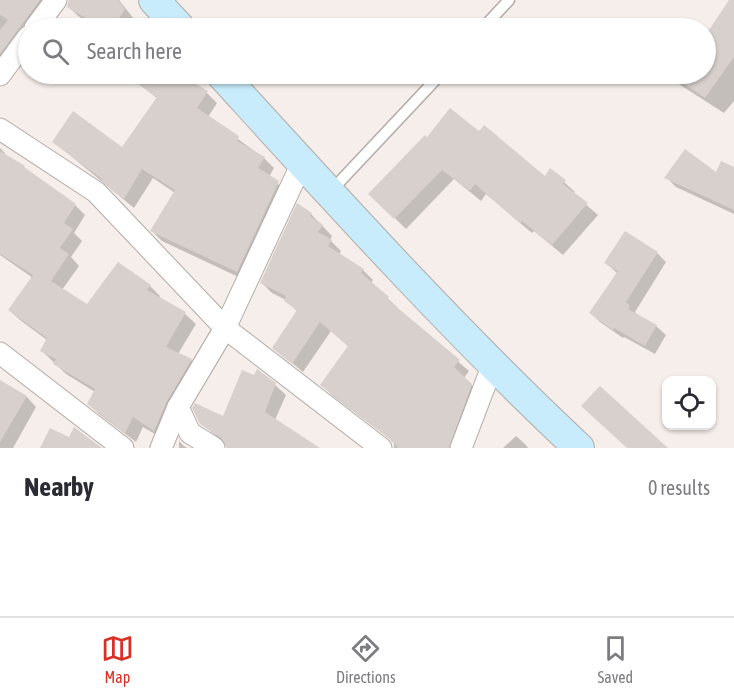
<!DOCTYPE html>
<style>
:root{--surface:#fff;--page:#f7f7f7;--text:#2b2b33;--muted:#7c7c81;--line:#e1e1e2;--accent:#d93025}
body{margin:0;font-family:"Asap Condensed",sans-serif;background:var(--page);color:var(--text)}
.controls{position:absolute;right:18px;bottom:18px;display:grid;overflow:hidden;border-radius:12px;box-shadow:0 2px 4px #0004}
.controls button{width:54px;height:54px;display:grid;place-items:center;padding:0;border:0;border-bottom:2px solid var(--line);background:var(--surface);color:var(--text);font:30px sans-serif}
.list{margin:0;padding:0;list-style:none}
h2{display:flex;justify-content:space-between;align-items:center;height:78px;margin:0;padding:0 24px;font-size:26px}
h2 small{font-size:20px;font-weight:400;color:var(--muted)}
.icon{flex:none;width:33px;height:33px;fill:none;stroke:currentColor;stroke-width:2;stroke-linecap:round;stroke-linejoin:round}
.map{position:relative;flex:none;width:734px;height:448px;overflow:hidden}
.search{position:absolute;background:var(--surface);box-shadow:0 2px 4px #0004;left:18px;right:18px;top:18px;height:66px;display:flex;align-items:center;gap:15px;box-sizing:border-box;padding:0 21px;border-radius:33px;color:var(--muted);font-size:22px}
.sheet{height:168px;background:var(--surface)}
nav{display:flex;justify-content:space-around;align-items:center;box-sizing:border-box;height:84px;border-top:2px solid var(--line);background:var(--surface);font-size:16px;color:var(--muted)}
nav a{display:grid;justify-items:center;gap:3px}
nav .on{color:var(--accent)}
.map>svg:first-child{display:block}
</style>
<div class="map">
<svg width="734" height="448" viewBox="0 0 734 448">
<rect width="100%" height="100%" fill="#f6eeea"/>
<g fill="#0003">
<polygon points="0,0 59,0 0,76"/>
<polygon points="69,0 119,0 134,19 128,28 99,28 78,16 68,6"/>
<polygon points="731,0 734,0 734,101 724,113 663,74 706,74"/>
<polygon points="131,74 182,74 181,76 207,93 217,103 208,117 264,158 274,168 269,177 289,193 247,281 162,241 152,231 175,193 153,178 134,208 54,142 123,149 157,98 140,85 130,75"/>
<polygon points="479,133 545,178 564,182 575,192 574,194 598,215 563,255 534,231 532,233 486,194 481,201 454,179 406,229 370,194"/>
<polygon points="0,148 5,153 4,155 75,205 85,215 74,233 82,241 71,257 79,266 62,290 87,306 150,286 160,296 159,298 185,314 196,324 178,354 191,360 201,370 165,440 143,427 136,442 99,414 89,404 95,392 66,374 42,351 47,340 20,320 9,310 33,278 0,255"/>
<polygon points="734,169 734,214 676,187 666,177 717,174"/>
<polygon points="311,214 332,236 330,240 341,251 339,255 363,270 373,280 371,283 398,308 397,309 469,371 464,378 481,395 461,448 394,448 394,442 332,395 322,385 349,347 331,331 303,372 274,348 298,312 286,300 272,293 262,283"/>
<polygon points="657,253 666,262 635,312 640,317 656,326 666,335 655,354 624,337 623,338 600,322 591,313 618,274 606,263"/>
<polygon points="0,382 27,397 36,407 13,448 0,448"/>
<polygon points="275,385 286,395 275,420 317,448 228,448 227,445 201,423 224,418"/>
<polygon points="516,436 526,445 528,448 503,448"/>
<polygon points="179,441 184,446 187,448 179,448"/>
</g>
<g fill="#d8d0cd">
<polygon points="0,0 40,0 0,54 0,30 8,20 0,15"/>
<polygon points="69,0 118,0 125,9 113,28 102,28 67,7"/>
<polygon points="729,0 734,0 734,57 705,98 670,74 705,74 705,36"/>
<polygon points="125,74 179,74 208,91 197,108 239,136 237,141 265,157 258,168 279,181 237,272 150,231 175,190 142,169 124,199 114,192 101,180 102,179 52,142 73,111 122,147 157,97"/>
<polygon points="450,108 479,131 484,125 545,176 550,168 566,180 563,184 588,203 552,245 522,221 520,223 475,184 470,191 442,170 394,219 368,194 425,135 427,137"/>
<polygon points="685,149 716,172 721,161 734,167 734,210 664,178"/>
<polygon points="0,151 25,166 24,167 76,204 64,223 73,229 60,248 69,254 51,281 87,304 118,262 151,285 147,290 186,312 166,347 192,359 167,401 154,431 133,417 125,433 87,404 95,389 53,364 56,359 40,351 47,338 8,310 33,275 0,254"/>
<polygon points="297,203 312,213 310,216 323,225 318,232 332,240 328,246 364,269 361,273 389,297 387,299 460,360 454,367 472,384 449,448 398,448 389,438 320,385 348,346 320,322 292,364 272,348 297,310 284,301 286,296 260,283"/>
<polygon points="625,231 658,252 626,302 630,306 628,309 657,325 645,346 614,328 613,330 589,313 618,271 604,263"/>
<polygon points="257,369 276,383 265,412 320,448 227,448 221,438 200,424 192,408 195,403 223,416 242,370 254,375"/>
<polygon points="0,380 27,396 0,442"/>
<polygon points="600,386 668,448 627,448 581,406"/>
<polygon points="74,427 102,448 40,448 50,428 69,437"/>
</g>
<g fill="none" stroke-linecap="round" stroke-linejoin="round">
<g stroke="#b2aba7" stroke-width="13">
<g id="lane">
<polyline points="483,28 509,0"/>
<polyline points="330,192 441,74"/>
</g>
</g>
<g stroke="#b2aba7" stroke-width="23">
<g id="street">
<polyline points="35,28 56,0"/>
<polyline points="0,75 28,37"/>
<polyline points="0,129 96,192 225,328 381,448"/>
<polyline points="0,353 123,448"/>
<polyline points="178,407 190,433 214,448"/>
<polyline points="161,448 178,407 225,328 302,163"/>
<polyline points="461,448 493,364"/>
</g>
</g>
<g stroke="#b2aba7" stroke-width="32">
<g id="secondary">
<polyline points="154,0 180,28"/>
<path d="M221,74c116,127 232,256 358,374"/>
</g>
</g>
<use href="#lane" stroke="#fff" stroke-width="10"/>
<use href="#street" stroke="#fff" stroke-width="21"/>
<use href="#secondary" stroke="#c8ecfc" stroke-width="30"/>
</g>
</svg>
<div class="controls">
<button><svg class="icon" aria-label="locate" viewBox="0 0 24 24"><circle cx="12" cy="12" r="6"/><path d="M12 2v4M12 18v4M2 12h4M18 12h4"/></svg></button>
</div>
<div class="search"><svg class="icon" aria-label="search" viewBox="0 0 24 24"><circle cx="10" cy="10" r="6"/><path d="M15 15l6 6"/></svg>Search here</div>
</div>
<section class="sheet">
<h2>Nearby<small>0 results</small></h2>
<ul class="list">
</ul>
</section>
<nav>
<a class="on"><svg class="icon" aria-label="map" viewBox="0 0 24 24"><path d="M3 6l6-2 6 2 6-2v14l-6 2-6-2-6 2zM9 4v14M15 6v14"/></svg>Map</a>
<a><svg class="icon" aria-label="directions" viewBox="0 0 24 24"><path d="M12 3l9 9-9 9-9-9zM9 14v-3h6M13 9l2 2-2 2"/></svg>Directions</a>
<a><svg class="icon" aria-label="saved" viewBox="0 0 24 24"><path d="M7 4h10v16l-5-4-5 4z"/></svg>Saved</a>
</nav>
